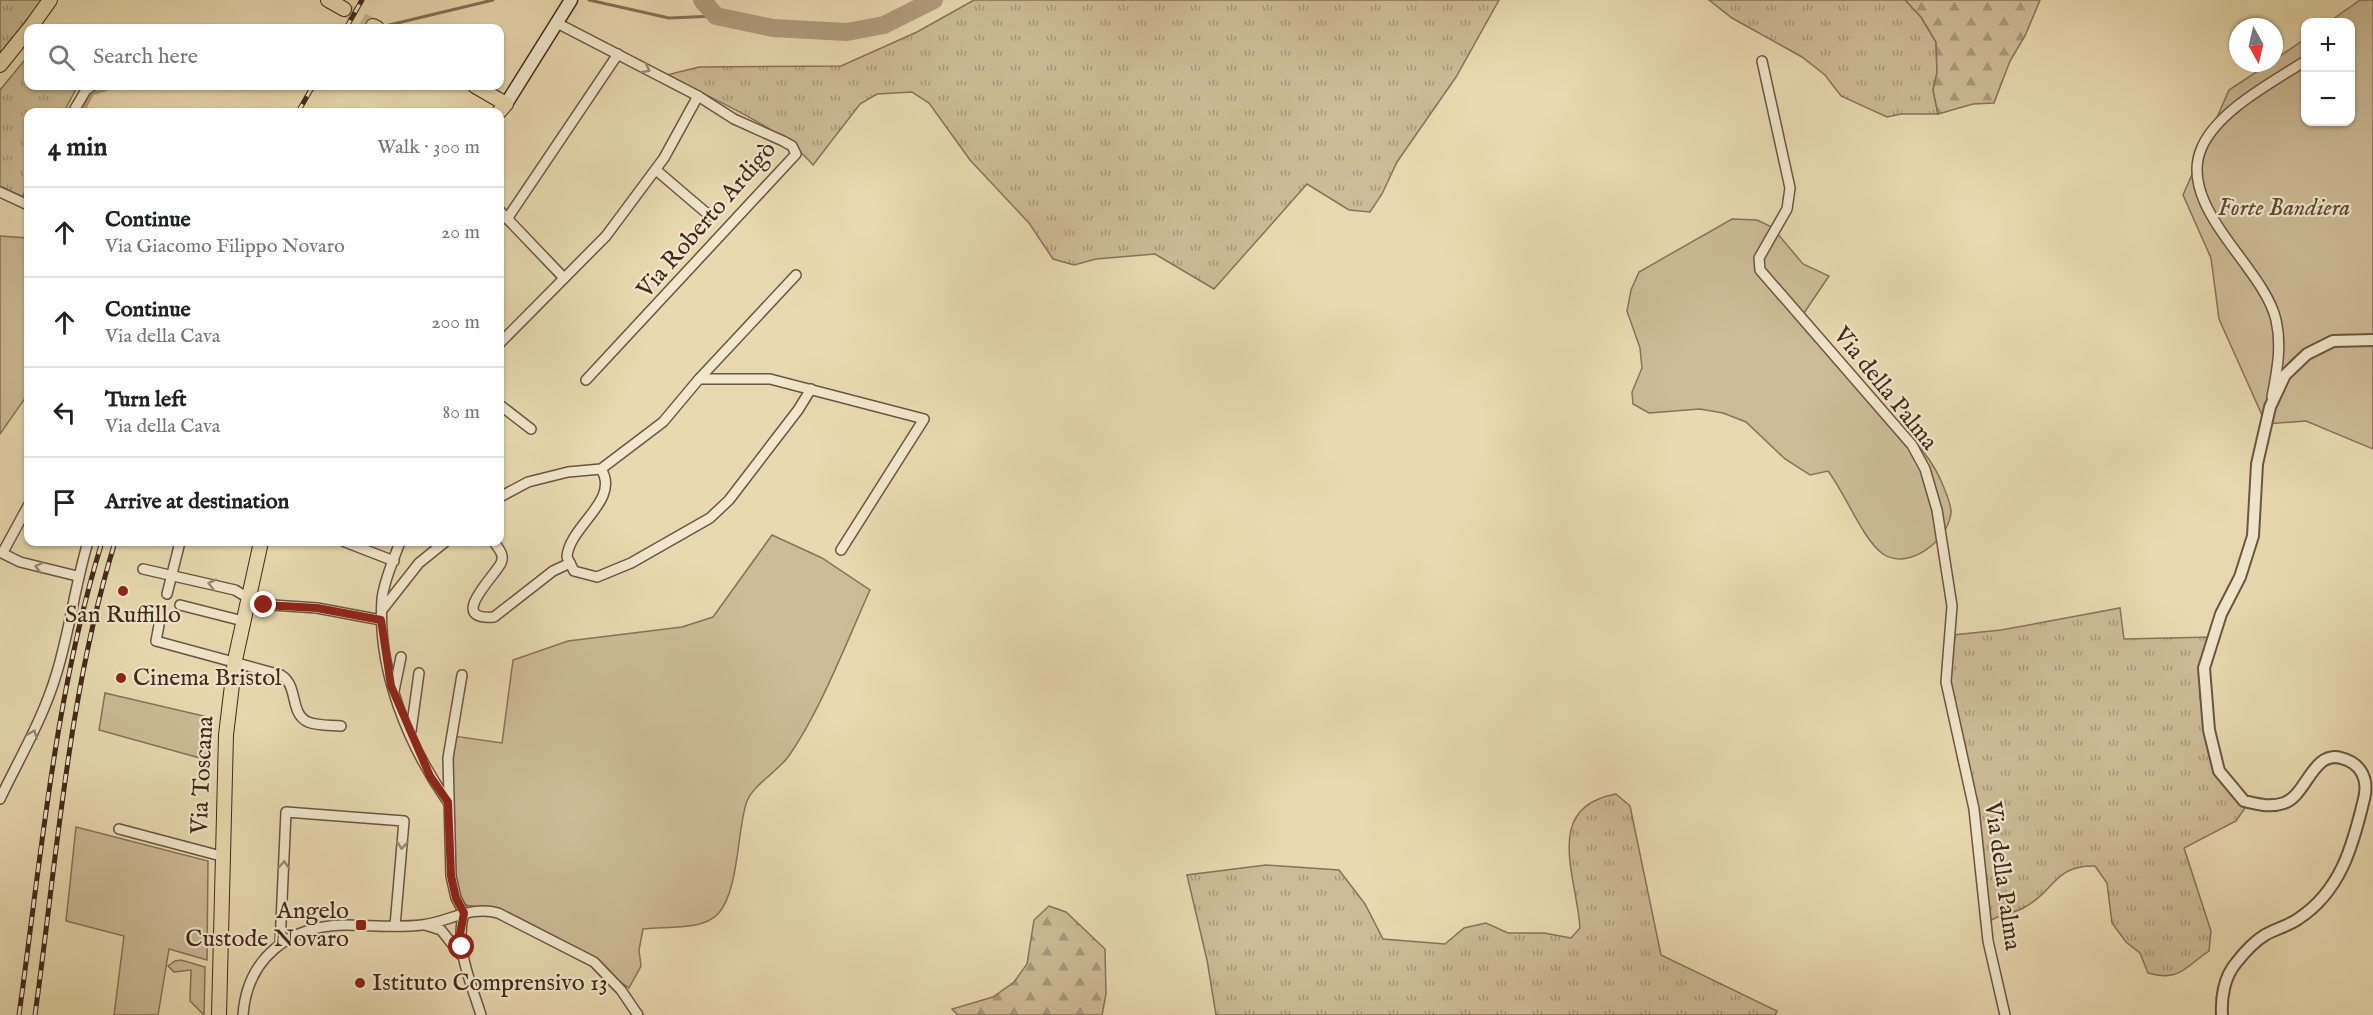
<!DOCTYPE html>
<meta charset="utf-8">
<style>
:root{--surface:#fff;--page:#f2f2f2;--text:#202124;--muted:#757577;--line:#e0e0e0}
body{margin:0;font-family:"IM FELL English",serif;background:var(--page);color:var(--text)}
.controls{position:absolute;right:18px;top:18px;display:grid;overflow:hidden;border-radius:12px;box-shadow:0 2px 4px #0004}
.controls button{width:54px;height:54px;display:grid;place-items:center;padding:0;border:0;border-bottom:2px solid var(--line);background:var(--surface);color:var(--text);font:30px sans-serif}
.compass{position:absolute;left:2229px;top:18px;width:54px;height:54px;border-radius:50%;background:var(--surface);box-shadow:0 2px 4px #0004;rotate:172deg}
.stop{position:absolute;width:18px;height:18px;margin:-14px;border:4px solid #8f2418;border-radius:50%;background:#fff}
.stop.end{background:#8f2418;border-color:#fff;box-shadow:0 2px 6px #0008}
.list{margin:0;padding:0;list-style:none}
h2{display:flex;justify-content:space-between;align-items:center;height:78px;margin:0;padding:0 24px;font-size:26px}
h2 small{font-size:20px;font-weight:400;color:var(--muted)}
.list li{display:grid;grid-template-columns:39px 1fr auto;gap:18px;align-items:center;box-sizing:border-box;height:90px;padding:0 24px;border-top:2px solid var(--line)}
.list b{display:block;font-size:22px;white-space:nowrap}
.list p{margin:0;font-size:20px;white-space:nowrap;color:var(--muted)}
.list em{font-size:20px;font-style:normal;color:var(--muted)}
.icon{flex:none;width:33px;height:33px;fill:none;stroke:currentColor;stroke-width:2;stroke-linecap:round;stroke-linejoin:round}
.map{position:relative;flex:none;width:2373px;height:1015px;overflow:hidden}
.search{position:absolute;background:var(--surface);box-shadow:0 2px 4px #0004;left:24px;top:24px;width:480px;height:66px;display:flex;align-items:center;gap:15px;box-sizing:border-box;padding:0 21px;border-radius:12px;color:var(--muted);font-size:22px}
.panel{position:absolute;background:var(--surface);box-shadow:0 2px 4px #0004;left:24px;top:108px;width:480px;height:438px;border-radius:12px}
.map>svg:first-child{display:block}
</style>
<div class="map">
<svg width="2373" height="1015" viewBox="0 0 2373 1015">
<defs>
<pattern id="grass-tufts" width="24" height="20" patternUnits="userSpaceOnUse" patternTransform="scale(1.5)"><rect width="24" height="20" fill="#ccbc97"/><path d="M3 7l-1-3M5 7V3M7 7l1-3M15 17l-1-3M17 17v-4M19 17l1-3" fill="none" stroke="#a7997b"/></pattern>
<pattern id="forest-firs" width="22" height="20" patternUnits="userSpaceOnUse" patternTransform="scale(1.5)"><rect width="22" height="20" fill="#ccbc97"/><path d="M5 1l3.5 6h-7zM16 11l3.5 6h-7z" fill="#a7997b"/></pattern>
</defs>
<rect width="100%" height="100%" fill="#e8dab0"/>
<filter id="stains"><feTurbulence type="fractalNoise" baseFrequency=".00333" numOctaves="4"/><feColorMatrix values="0 0 0 0 .2 0 0 0 0 .09 0 0 0 0 .02 0 0 0 .5 -.17"/></filter>
<radialGradient id="worn" r=".72"><stop offset=".6" stop-color="#630" stop-opacity="0"/><stop offset="1" stop-color="#630" stop-opacity=".3"/></radialGradient>
<g fill="url(#grass-tufts)" stroke="#88725a" stroke-width="1.5">
<polygon points="0,0 43,0 0,53"/>
<path d="M974,0h525l-43,77 -59,85 -15,32 -12,18 -21,-2 -42,-26 -93,105 -59,-35 -59,5 -22,6 -21,-6 -24,-36 -59,-63 -41,-57 -17,-11 -35,2 -17,10 -47,61c-32,-38 -101,-66 -146,-90l32,-8 142,-1 76,-34z"/>
<polygon points="1709,0 1905,0 1921,17 1936,42 1937,73 1933,90 1938,114 1901,114 1887,117 1841,96 1825,75 1802,57 1732,18"/>
<polygon points="28,56 28,86 77,87 64,112 28,112 28,185 21,200 0,190 0,90"/>
<path d="M2120,608l4,31 89,-2c-16,58 -4,123 32,171l-9,13 -52,27 27,83 -2,20c-24,16 -29,31 -61,22l-8,-20 -14,-11 -14,-19 -5,-40 -12,-17c-41,-1 -40,25 -70,41 -13,8 -22,4 -38,16 -2,-25 -3,-50 -7,-74 -11,-70 -37,-143 -27,-214l48,-5z"/>
<path d="M1616,794l14,12 31,149 116,56 -2,4h-559l-9,-55 -20,-85 79,-10 73,5 26,34 18,35 62,5 19,-16 22,-5 22,10h36l27,5 9,-10c-3,-51 -38,-121 36,-134z"/>
</g>
<g fill="url(#forest-firs)" stroke="#88725a" stroke-width="1.5">
<polygon points="1905,0 2040,0 2025,36 2010,61 1994,103 1973,104 1938,114 1933,90 1937,73 1936,42 1921,17"/>
<polygon points="1049,906 1066,912 1105,949 1106,994 1102,1015 958,1015 952,1009 993,997 1014,982 1027,964 1034,920"/>
</g>
<g fill="#ccbc97" stroke="#88725a" stroke-width="1.5">
<polygon points="2360,0 2373,0 2373,449 2306,421 2266,424 2219,319 2211,258 2183,195 2229,90 2270,63 2274,63 2274,60 2305,39 2306,122 2350,122 2350,22 2329,22"/>
<path d="M1732,219l25,1 15,7 31,37 26,12 -27,40c32,31 60,64 89,98 18,21 40,42 51,69 3,7 10,23 9,30 -3,28 -43,58 -68,41 -20,-14 -38,-61 -55,-83l-18,4 -25,-16 -39,-37 -23,-9 -23,-4 -51,4 -16,-9 -1,-12 10,-24 -2,-20 -13,-37 4,-21 8,-18z"/>
<polygon points="0,236 28,238 28,394 0,434"/>
<path d="M772,535l50,23 48,32c-23,51 -50,122 -82,167 -12,16 -37,29 -42,47 -9,29 -7,86 -28,110 -16,17 -53,12 -75,15l-4,21 2,16 -12,22 -101,-65 -45,-15 -29,-5 -3,-66 3,-101 48,7 11,-83 55,-19 114,-14 31,-10z"/>
<polygon points="105,693 208,717 207,760 99,730"/>
<polygon points="76,827 208,861 207,960 169,949 158,1015 114,1015 124,936 66,921"/>
<polygon points="181,960 205,967 204,1015 190,1001 191,970 174,972 168,966 175,961"/>
</g>
<g fill="none" stroke-linecap="round" stroke-linejoin="round">
<g stroke="#856e57" stroke-width="3">
<polyline points="589,0 669,18 716,16"/>
<polyline points="385,26 493,0"/>
</g>
<polyline stroke="#b09d7e" stroke-width="10" points="79,112 90,91 106,86"/>
<polyline stroke="#b09d7e" stroke-width="18" points="702,0 716,16 773,28 847,32 884,25 934,0"/>
<polyline stroke="#c7b693" stroke-width="14" stroke-dasharray="14 7" stroke-linecap="butt" points="344,9 373,26"/>
<g stroke="#6d5442" stroke-width="12">
<g id="minor">
<polyline points="557,23 698,96 734,119 783,141 792,146 796,154 586,380"/>
<polyline points="1762,61 1790,188 1787,209 1759,258 1760,270 1912,445 1925,469 1937,510 1952,606 1946,682 1974,809 1988,941 2005,1015"/>
<polyline points="73,112 86,90 92,86"/>
<polyline points="656,170 710,216"/>
<polyline points="0,192 28,205"/>
<polyline points="500,211 564,278"/>
<polyline points="507,219 618,54"/>
<polyline points="500,343 606,236 664,158 698,96"/>
<polyline points="699,379 770,379 924,419 841,550"/>
<path d="M2272,397c5,-26 10,-51 4,-77 -12,-53 -101,-114 -74,-173 16,-36 69,-64 100,-84"/>
<polyline points="500,405 531,429"/>
<path d="M601,469c20,31 -32,57 -34,88l7,14 23,6 34,-14 79,-45 19,-18 69,-90 13,-21"/>
<polyline points="500,497 528,482 568,472 601,469 663,422 699,379 796,275"/>
<polyline points="345,542 394,561"/>
<path d="M400,542c-6,17 -16,38 -18,57 -5,71 26,146 66,203"/>
<path d="M494,542c4,6 11,13 7,21 -6,13 -55,58 -7,54l59,-46 17,-8"/>
<polyline points="0,552 20,562 77,576"/>
<polyline points="3,552 28,506"/>
<polyline points="143,569 235,590 258,604 317,608 381,620"/>
<polyline points="167,594 180,542"/>
<polyline points="180,605 243,621"/>
<polyline points="382,610 419,563 445,542"/>
<path d="M159,625l-3,16 125,34c18,11 8,38 27,47 10,4 23,3 33,4"/>
<polyline points="462,675 448,758 451,876 456,898 464,913"/>
<polyline points="394,691 401,657"/>
<polyline points="411,731 419,673"/>
<path d="M0,799c20,-42 44,-82 57,-127 13,-43 18,-87 31,-130"/>
<polyline points="119,829 221,856"/>
<path d="M464,913c-10,33 7,70 17,102"/>
<polyline points="425,925 441,930 461,955"/>
<polyline points="280,944 286,812 404,821 395,926"/>
<path d="M243,1015c4,-56 45,-89 101,-90 26,0 53,3 78,0 27,-3 49,-20 76,-12l96,49 27,28 17,25"/>
</g>
</g>
<g stroke="#6d5442" stroke-width="14">
<path id="tertiary" d="M2222,1015c-1,-17 2,-38 14,-52 7,-9 19,-22 29,-28 10,-6 23,-9 33,-16 43,-28 55,-74 66,-120 5,-20 -3,-36 -23,-41 -28,-8 -35,38 -57,45 -14,5 -27,1 -40,-2l-25,-30 -10,-41 -5,-62 17,-54 19,-37 13,-41 4,-72 13,-57 15,-32 22,-21 26,-13 40,-1"/>
</g>
<g stroke="#44281d" stroke-width="15">
<polyline id="secondary" points="506,104 571,0"/>
</g>
<g stroke="#44281d" stroke-width="16">
<g id="primary">
<polyline points="328,0 344,9"/>
<polyline points="373,26 377,28"/>
<polyline points="30,28 50,0"/>
<polyline points="0,65 28,30"/>
<polyline points="475,86 506,104 499,112"/>
<polyline points="219,1015 226,735 235,660 261,542"/>
</g>
</g>
<use href="#minor" stroke="#f0e7cc" stroke-width="9"/>
<use href="#tertiary" stroke="#f0e7cc" stroke-width="10"/>
<use href="#secondary" stroke="#f0e7cc" stroke-width="12"/>
<use href="#primary" stroke="#e8dab0" stroke-width="14"/>
<g stroke="#44281d" stroke-width="5">
<g id="rail">
<polyline points="346,28 362,0"/>
<polyline points="298,112 313,86"/>
<path d="M19,1015c22,-158 36,-321 83,-473"/>
<path d="M35,1015c22,-158 33,-320 80,-473"/>
</g>
</g>
<use href="#rail" stroke="#f0e7cc" stroke-width="3" stroke-dasharray="9" stroke-linecap="butt"/>
</g>
<defs><path id="oneway-chevron" d="M-2-3.5L2.5 0L-2 3.5" fill="none" stroke-width="1.6" stroke-linecap="round" stroke-linejoin="round" transform="scale(1.5)"/></defs>
<g stroke="#9a8874">
<use href="#oneway-chevron" transform="translate(646 69) rotate(27)"/>
<use href="#oneway-chevron" transform="translate(39 567) rotate(-167)"/>
<use href="#oneway-chevron" transform="translate(212 584) rotate(-166)"/>
<use href="#oneway-chevron" transform="translate(33 734) rotate(-68)"/>
<use href="#oneway-chevron" transform="translate(402 845) rotate(94)"/>
<use href="#oneway-chevron" transform="translate(284 865) rotate(-87)"/>
</g>
<g fill="none" stroke-linecap="round" stroke-linejoin="round">
<polyline stroke="#8f2418" stroke-width="8" points="264,605 317,608 381,620 391,686 430,776 448,802 451,876 456,898 464,913 460,934 462,947"/>
</g>
<g fill="#8f2418" stroke="#f0e7cc" stroke-width="2">
<circle cx="123" cy="591" r="6"/>
<circle cx="121" cy="678" r="6"/>
<rect x="355" y="919" width="12" height="12" rx="3"/>
<circle cx="360" cy="983" r="6"/>
</g>
<g text-anchor="middle" dominant-baseline="central" stroke-width="4.5" stroke-linejoin="round" paint-order="stroke">
<g font-size="24" font-style="italic" fill="#5f4635" stroke="#f0e7cc">
<text x="2284" y="208">Forte Bandiera</text>
</g>
<g font-size="24" fill="#44281d" stroke="#f0e7cc">
<text transform="translate(707 220) rotate(-49)">Via Roberto Ardigò</text>
<text transform="translate(1885 389) rotate(51)">Via della Palma</text>
<text transform="translate(203 775) rotate(-87)">Via Toscana</text>
<text transform="translate(2002 876) rotate(82)">Via della Palma</text>
</g>
<g font-size="24" fill="#44281d" stroke="#f0e7cc" text-anchor="start">
<text x="123" y="615" text-anchor="middle">San Ruffillo</text>
<text x="133" y="678">Cinema Bristol</text>
<text x="349" y="911" text-anchor="end">Angelo<tspan x="349" dy="28">Custode Novaro</tspan></text>
<text x="372" y="983">Istituto Comprensivo 13</text>
</g>
</g>
<rect width="100%" height="100%" filter="url(#stains)"/>
<rect width="100%" height="100%" fill="url(#worn)"/>
</svg>
<div class="controls">
<button>+</button>
<button>−</button>
</div>
<svg class="compass" viewBox="-18 -18 36 36"><path d="M0-13l5 13h-10z" fill="#e53935"/><path d="M0 13l5-13h-10z" fill="#757577"/></svg>
<div class="stop" style="left:462px;top:947px"></div>
<div class="stop end" style="left:264px;top:605px"></div>
<div class="search"><svg class="icon" aria-label="search" viewBox="0 0 24 24"><circle cx="10" cy="10" r="6"/><path d="M15 15l6 6"/></svg>Search here</div>
<section class="panel">
<h2>4 min<small>Walk · 300 m</small></h2>
<ul class="list">
<li><svg class="icon" aria-label="ahead" viewBox="0 0 24 24"><path d="M12 20V5M6 11l6-6 6 6"/></svg><div><b>Continue</b><p>Via Giacomo Filippo Novaro</p></div><em>20 m</em></li>
<li><svg class="icon" aria-label="ahead" viewBox="0 0 24 24"><path d="M12 20V5M6 11l6-6 6 6"/></svg><div><b>Continue</b><p>Via della Cava</p></div><em>200 m</em></li>
<li><svg class="icon" aria-label="left" viewBox="0 0 24 24"><path d="M17 20v-9H6M10 6l-5 5 5 5"/></svg><div><b>Turn left</b><p>Via della Cava</p></div><em>80 m</em></li>
<li><svg class="icon" aria-label="arrive" viewBox="0 0 24 24"><path d="M6 21V4h12l-3 4 3 4H6"/></svg><div><b>Arrive at destination</b></div></li>
</ul>
</section>
</div>
